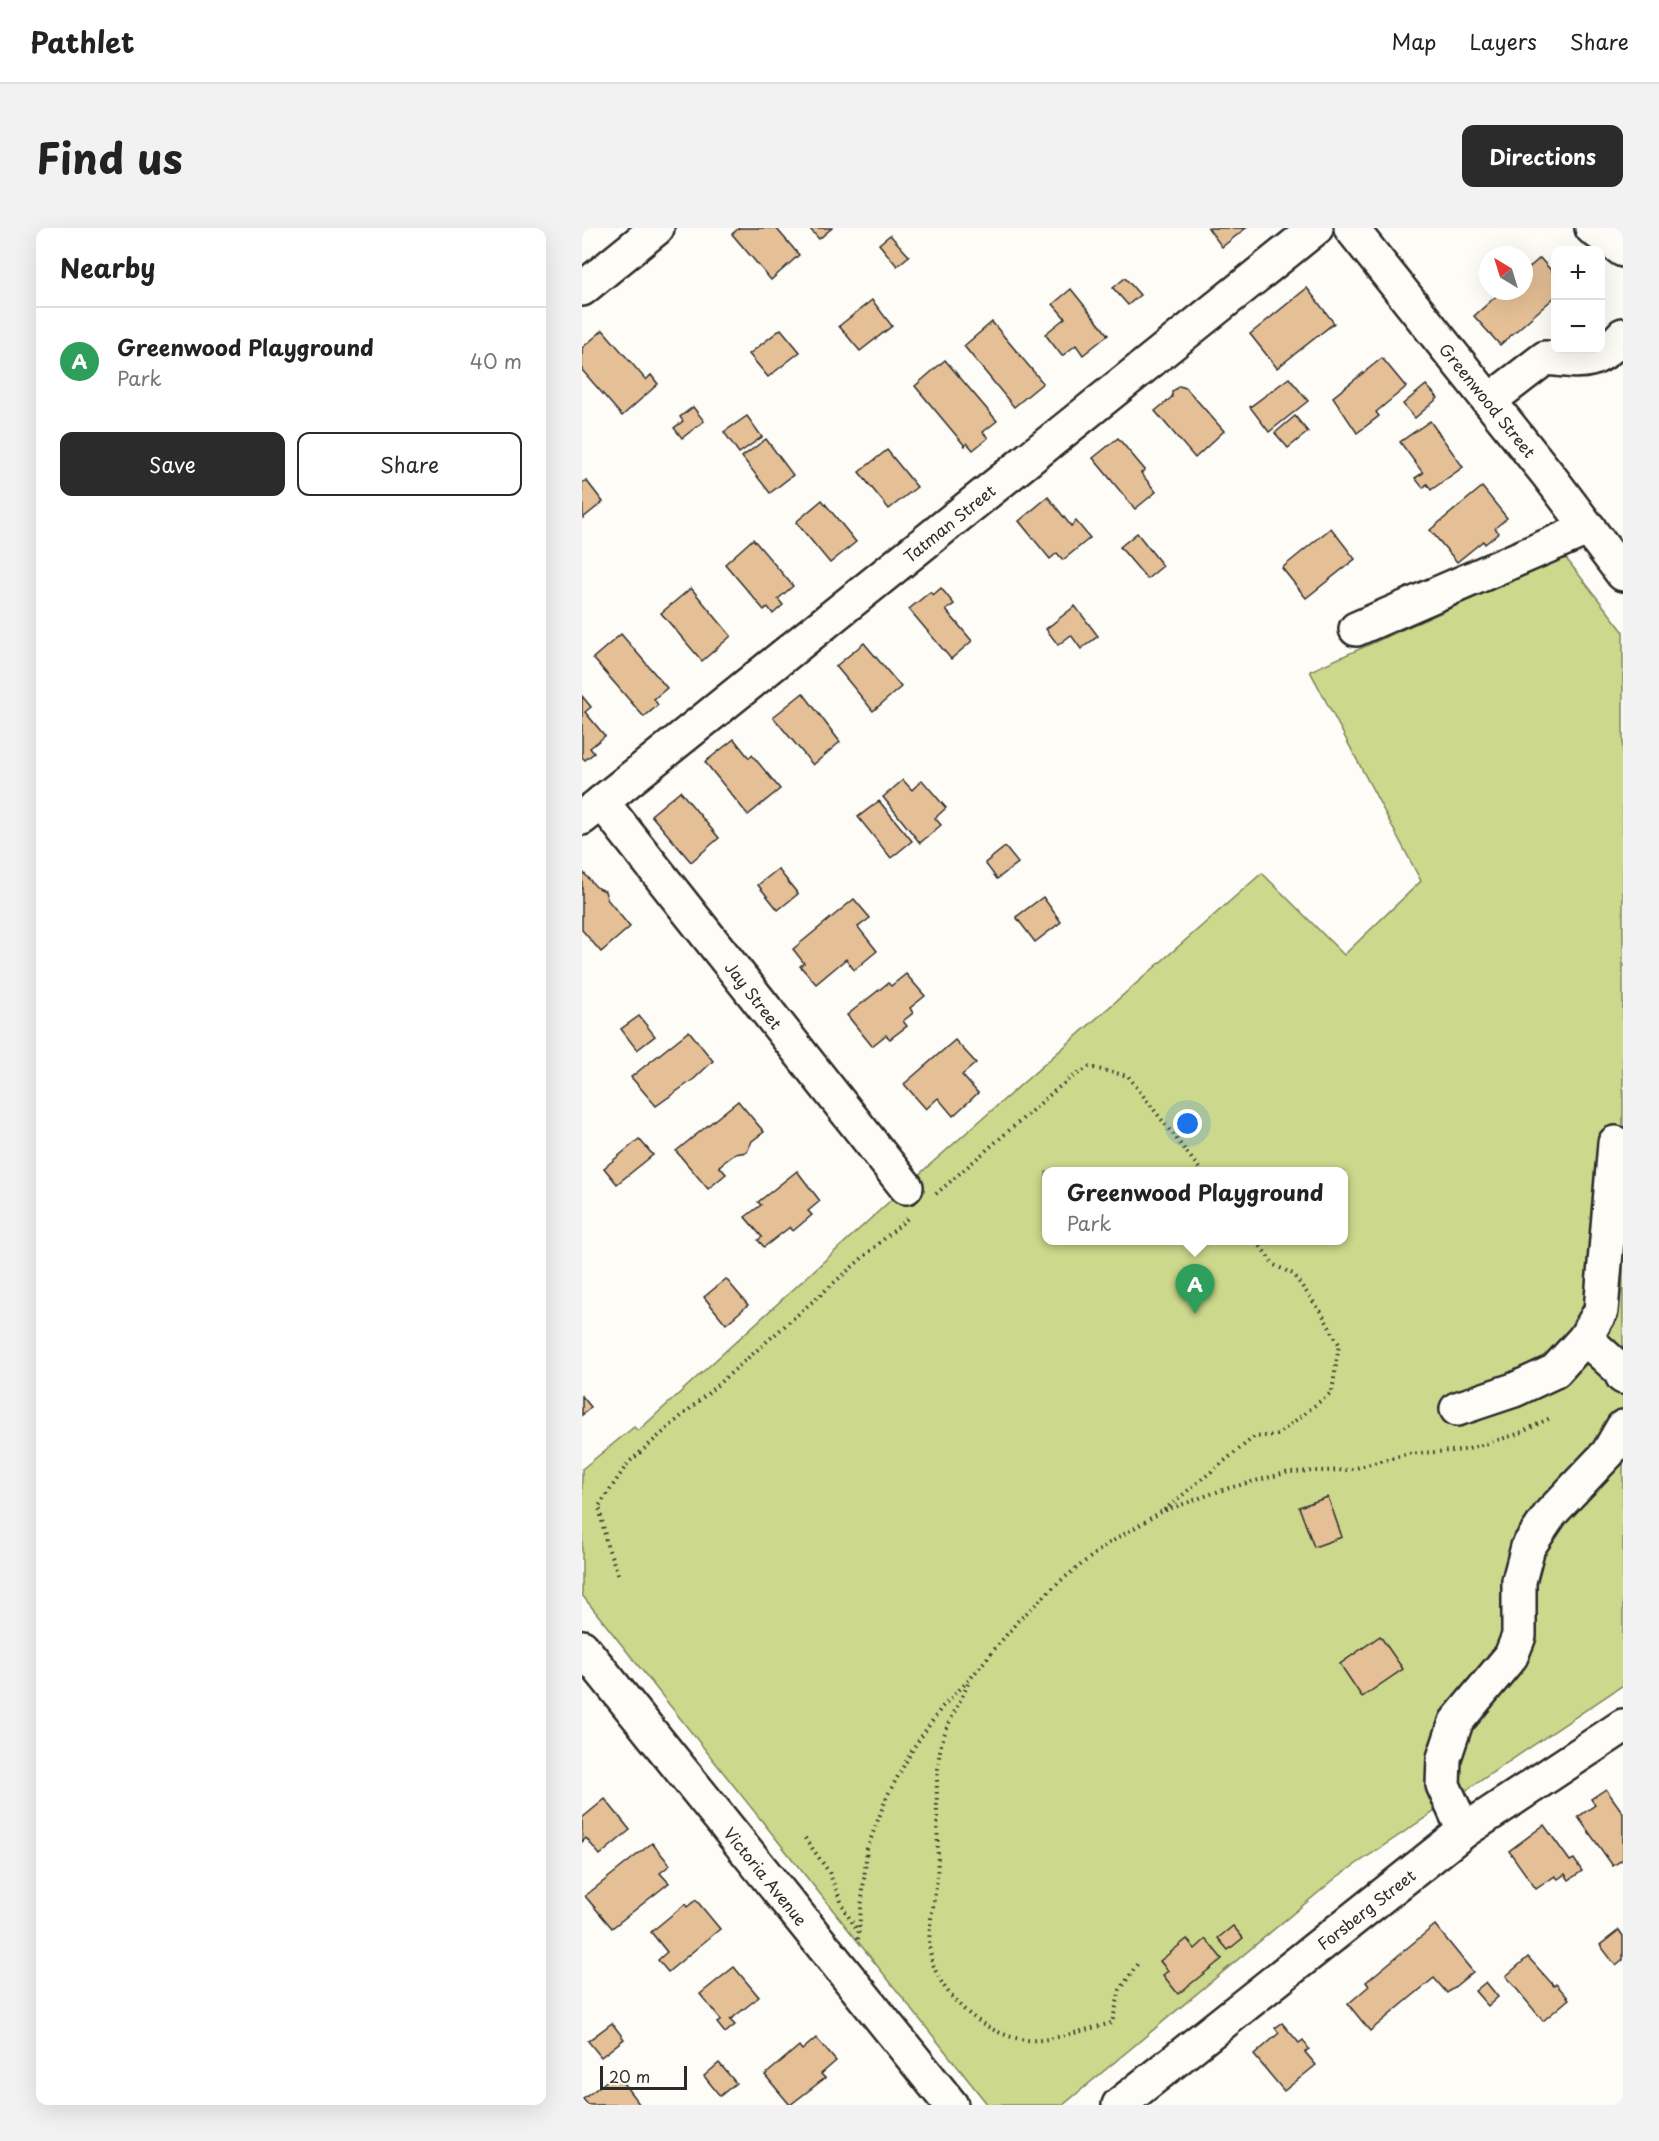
<!DOCTYPE html>
<meta charset="utf-8">
<style>
:root{--surface:#fff;--page:#f2f2f2;--text:#222;--muted:#767676;--line:#e0e0e0;--accent:#2b2b2b}
body{margin:0;font-family:"Playpen Sans",sans-serif;background:var(--page);color:var(--text)}
.controls{position:absolute;right:18px;top:18px;display:grid;overflow:hidden;border-radius:12px;box-shadow:0 6px 24px #0002}
.controls button{width:54px;height:54px;display:grid;place-items:center;padding:0;border:0;border-bottom:2px solid var(--line);background:var(--surface);color:var(--text);font:30px sans-serif}
.compass{position:absolute;left:897px;top:18px;width:54px;height:54px;border-radius:50%;background:var(--surface);box-shadow:0 6px 24px #0002;rotate:322deg}
.scale{position:absolute;left:18px;bottom:15px;width:87px;box-sizing:border-box;padding-left:6px;border:3px solid #2b2b2b;border-top:0;font-size:16px;line-height:21px;white-space:nowrap;color:#2b2b2b;-webkit-text-stroke:4px #fdfcf7;paint-order:stroke}
.you{position:absolute;left:606px;top:896px;width:21px;height:21px;margin:-15px;border:4px solid #fff;border-radius:50%;background:#1a73e8;box-shadow:0 0 0 9px #1a73e833}
.badge{display:grid;place-items:center;width:39px;height:39px;border-radius:50%;background:var(--accent);color:#fff;font-size:20px;font-weight:700}
.pin{position:absolute;translate:-50% -50px;filter:drop-shadow(0 2px 3px #0008)}
.pin::after{content:'';position:absolute;top:32px;width:21px;height:18px;background:inherit;clip-path:polygon(0 0,100% 0,50% 100%)}
.popup{position:absolute;left:460px;top:939px;width:306px;height:78px;box-sizing:border-box;display:grid;place-content:center;border-radius:12px;background:var(--surface);filter:drop-shadow(0 2px 4px #0005);font-size:20px;white-space:nowrap;color:var(--muted)}
.popup b{font-size:22px;color:var(--text)}
.popup::after{content:'';position:absolute;left:50%;top:100%;margin-left:-12px;border:12px solid transparent;border-top-color:var(--surface)}
.list{margin:0;padding:0;list-style:none}
h2{display:flex;justify-content:space-between;align-items:center;height:78px;margin:0;padding:0 24px;font-size:26px}
h2 small{font-size:20px;font-weight:400;color:var(--muted)}
.list li{display:grid;grid-template-columns:39px 1fr auto;gap:18px;align-items:center;box-sizing:border-box;height:108px;padding:0 24px;border-top:2px solid var(--line)}
.list b{display:block;font-size:22px;white-space:nowrap}
.list p{margin:0;font-size:20px;white-space:nowrap;color:var(--muted)}
.list em{font-size:20px;font-style:normal;color:var(--muted)}
.actions{display:flex;gap:12px;padding:18px 24px}
.actions a{flex:1;padding:14px 0;border:2px solid var(--accent);border-radius:12px;text-align:center;font-size:21px;color:var(--accent)}
.actions .main{background:var(--accent);color:#fff}
.map{position:relative;flex:none;width:1041px;height:1877px;overflow:hidden;border-radius:12px}
header{display:flex;align-items:center;gap:36px;box-sizing:border-box;height:84px;padding:0 30px;background:var(--surface);border-bottom:2px solid var(--line)}
header strong{font-size:28px}
nav{display:flex;gap:33px;margin-inline-start:auto;font-size:21px}
.intro{display:flex;align-items:center;justify-content:space-between;box-sizing:border-box;height:144px;padding:0 36px}
h1{margin:0;font-size:42px}
.button{padding:15px 27px;border-radius:12px;background:var(--accent);color:#fff;font-size:21px;font-weight:700}
main{display:flex;gap:36px;padding:0 36px}
aside{flex:1;background:var(--surface);border-radius:12px;box-shadow:0 6px 24px #0002}
.map>svg:first-child{display:block}
</style>
<header>
<strong>Pathlet</strong>
<nav><a>Map</a><a>Layers</a><a>Share</a></nav>
</header>
<div class="intro"><h1>Find us</h1><a class="button">Directions</a></div>
<main>
<aside>
<h2>Nearby<small></small></h2>
<ul class="list">
<li><span class="badge" style="background:#2e9e5b">A</span><div><b>Greenwood Playground</b><p>Park</p></div><em>40 m</em></li>
</ul>
<div class="actions"><a class="main">Save</a><a>Share</a></div>
</aside>
<div class="map">
<svg width="1041" height="1877" viewBox="0 0 1041 1877">
<rect width="100%" height="100%" fill="#fdfcf7"/>
<filter id="ink" filterUnits="userSpaceOnUse"><feTurbulence type="fractalNoise" baseFrequency=".0167" numOctaves="2"/><feDisplacementMap in="SourceGraphic" scale="12" xChannelSelector="R" yChannelSelector="G"/><feConvolveMatrix kernelMatrix="1 2 1 2 8 2 1 2 1" color-interpolation-filters="sRGB"/></filter>
<g filter="url(#ink)">
<path fill="#ccd88b" stroke="#7c825b" stroke-width="1.5" fill-rule="evenodd" d="M983,329l58,74v1054l-286,192 -274,228h-75l-406,-510v-126l52,-42 4,4 287,-262 337,-296 82,82 77,-74 -111,-210zM464,944h298v68h-298z"/>
<g fill="#e5c096" stroke="#2b2b2b" stroke-width="1.5">
<polygon points="157,0 194,0 217,27 189,52 150,6"/>
<polygon points="227,0 250,0 237,11"/>
<polygon points="626,0 664,0 640,19"/>
<polygon points="308,7 327,28 315,38 297,16"/>
<polygon points="958,30 974,48 974,68 918,117 892,88 920,63 942,63 942,44"/>
<polygon points="543,50 558,67 546,77 531,60"/>
<polygon points="725,60 752,95 695,140 668,106"/>
<polygon points="489,61 526,107 501,127 494,117 480,128 463,106 483,90 471,76"/>
<polygon points="290,72 310,98 278,123 257,98"/>
<polygon points="410,94 461,155 432,179 382,118"/>
<polygon points="199,101 218,124 186,149 167,126"/>
<polygon points="21,102 64,152 69,147 76,156 40,188 0,142 0,120"/>
<polygon points="800,130 824,159 794,184 797,188 775,205 751,169"/>
<polygon points="363,132 415,193 401,204 406,210 391,222 385,215 383,218 333,158"/>
<polygon points="707,150 726,173 687,204 668,179"/>
<polygon points="844,157 856,170 833,190 821,176"/>
<polygon points="597,158 604,160 642,203 613,230 573,183 590,169 590,164"/>
<polygon points="111,179 122,193 100,210 92,200 101,193 98,189"/>
<polygon points="165,188 180,209 157,225 142,204"/>
<polygon points="713,188 726,204 706,220 693,205"/>
<polygon points="848,193 881,239 849,262 845,256 841,260 833,250 841,245 818,214"/>
<polygon points="536,210 563,242 559,245 574,264 553,281 511,230"/>
<polygon points="184,211 211,247 188,265 160,229"/>
<polygon points="305,222 335,259 307,281 277,244"/>
<polygon points="4,252 21,274 1,290 0,255"/>
<polygon points="900,259 925,290 913,300 917,305 903,316 901,313 875,334 848,302"/>
<polygon points="466,269 489,298 494,293 508,310 481,332 475,325 468,331 437,293"/>
<polygon points="240,272 274,314 248,335 214,294"/>
<polygon points="749,300 773,331 724,370 700,340"/>
<polygon points="555,305 581,338 565,351 538,319"/>
<polygon points="171,311 211,358 196,371 201,377 191,386 186,379 182,382 143,336"/>
<polygon points="109,360 149,408 120,433 79,385"/>
<polygon points="359,360 372,376 364,382 390,413 369,431 327,381 348,364 351,367"/>
<polygon points="493,378 516,408 499,421 489,407 476,417 464,401"/>
<polygon points="39,406 85,460 72,471 76,477 62,489 11,430"/>
<polygon points="282,415 319,459 291,483 254,438"/>
<polygon points="221,465 258,514 231,537 191,489"/>
<polygon points="0,468 9,479 3,484 23,508 8,520 12,525 3,532 0,529"/>
<polygon points="152,511 167,530 170,527 198,561 166,587 123,534"/>
<polygon points="321,552 330,562 340,552 364,580 353,590 359,597 338,615 301,569"/>
<polygon points="98,563 137,610 109,634 69,587"/>
<polygon points="297,573 330,613 309,630 276,589"/>
<polygon points="423,619 436,635 415,651 403,635"/>
<polygon points="196,641 216,666 196,682 176,657"/>
<polygon points="0,643 14,659 23,663 25,671 48,699 19,724 0,702"/>
<polygon points="461,669 479,694 453,714 434,689"/>
<polygon points="272,671 288,690 276,699 295,723 272,742 264,731 234,756 218,738 222,735 211,721"/>
<polygon points="324,746 343,768 328,780 331,785 321,793 325,798 308,811 304,807 290,818 265,787 306,755 309,758"/>
<polygon points="57,788 73,808 55,822 39,801"/>
<polygon points="107,803 131,833 112,851 74,878 49,849"/>
<polygon points="373,812 394,835 380,847 396,865 371,888 356,870 344,881 322,856"/>
<polygon points="156,873 182,904 170,913 165,924 153,926 137,938 144,946 126,961 94,923"/>
<polygon points="57,911 71,927 35,956 22,940"/>
<polygon points="215,943 238,973 226,983 230,987 211,1003 208,999 182,1019 176,1012 180,1009 163,989 179,977 176,974"/>
<polygon points="144,1051 166,1077 144,1096 122,1069"/>
<polygon points="0,1168 9,1179 0,1187"/>
<polygon points="746,1269 760,1309 732,1319 717,1279"/>
<polygon points="798,1408 821,1441 780,1469 758,1436"/>
<polygon points="1024,1561 1041,1585 1041,1631 1031,1638 996,1589 1013,1577 1009,1571"/>
<polygon points="23,1571 48,1602 18,1627 4,1610 0,1614 0,1590"/>
<polygon points="962,1597 988,1633 992,1631 1000,1643 987,1652 983,1646 976,1651 973,1648 954,1661 927,1623"/>
<polygon points="70,1615 88,1637 78,1645 87,1655 30,1700 3,1668"/>
<polygon points="114,1672 138,1701 86,1744 76,1732 85,1724 69,1704 103,1676 105,1679"/>
<polygon points="853,1697 891,1744 865,1765 852,1750 788,1803 766,1776 787,1758 784,1754"/>
<polygon points="651,1698 661,1710 646,1722 636,1710"/>
<polygon points="1037,1702 1041,1708 1041,1732 1034,1738 1018,1717"/>
<polygon points="605,1711 613,1721 624,1711 640,1731 596,1766 581,1747 586,1743 578,1733"/>
<polygon points="946,1729 972,1758 974,1756 987,1771 961,1793 924,1748"/>
<polygon points="152,1739 177,1769 148,1792 153,1797 143,1805 135,1795 139,1792 118,1766"/>
<polygon points="904,1754 916,1769 906,1778 893,1763"/>
<polygon points="30,1795 42,1811 19,1829 6,1813"/>
<polygon points="700,1795 717,1815 721,1812 727,1821 723,1824 734,1837 702,1863 672,1827 697,1805 693,1800"/>
<polygon points="234,1810 254,1833 239,1846 243,1850 208,1877 183,1847 217,1818 220,1822"/>
<polygon points="137,1835 154,1855 138,1868 122,1848"/>
<polygon points="34,1846 58,1877 6,1877 1,1871"/>
</g>
<g fill="none" stroke-linecap="round" stroke-linejoin="round">
<g stroke="#2b2b2b" stroke-width="38">
<g id="minor">
<polyline points="1010,0 1041,22"/>
<polyline points="0,61 75,0"/>
<path d="M907,173l56,-43c40,4 49,8 78,-23"/>
<polyline points="774,401 1007,300"/>
<polyline points="20,574 324,959"/>
<polyline points="0,590 734,0"/>
<polyline points="1003,1110 1037,1141 1041,1149"/>
<polyline points="875,1181 932,1162 973,1143 1003,1110 1019,1083 1033,915"/>
<polyline points="0,1419 369,1877"/>
<polyline points="882,1603 861,1557 862,1530 874,1494 929,1428 937,1408 937,1353 946,1319 969,1285 1026,1225 1041,1199"/>
<polyline points="537,1877 882,1603 1041,1498"/>
</g>
</g>
<g stroke="#2b2b2b" stroke-width="38">
<polyline id="major" points="769,0 967,248 1041,346"/>
</g>
<g stroke="#2b2b2b" stroke-width="4" stroke-dasharray="1.5 4.5" stroke-linecap="butt">
<polyline points="354,966 484,853 507,839 546,848 620,944"/>
<polyline points="582,1282 672,1209 695,1207 750,1164 757,1116 739,1084 711,1046 692,1037 674,1012"/>
<polyline points="36,1346 25,1317 17,1278 46,1235 326,990"/>
<path d="M386,1456c-9,21 -25,45 -28,67 -7,42 0,86 -3,127 -2,24 -10,48 -7,73 6,46 64,94 111,89 24,-3 48,-12 71,-17l8,-33 18,-27"/>
<polyline points="223,1610 247,1644 263,1683 276,1703"/>
<polyline points="276,1711 285,1621 305,1568 332,1519 360,1479 387,1452 436,1393 477,1354 524,1317 579,1284 643,1261 707,1244 767,1242 824,1226 883,1222 936,1206 970,1189"/>
</g>
<use href="#minor" stroke="#fdfcf7" stroke-width="33"/>
<use href="#major" stroke="#fdfcf7" stroke-width="33"/>
</g>
</g>
<g text-anchor="middle" dominant-baseline="central" stroke-width="6" stroke-linejoin="round" paint-order="stroke">
<g font-size="16" fill="#2b2b2b" stroke="#fdfcf7">
<text transform="translate(906 172) rotate(51)">Greenwood Street</text>
<text transform="translate(367 295) rotate(-39)">Tatman Street</text>
<text transform="translate(172 767) rotate(52)">Jay Street</text>
<text transform="translate(184 1648) rotate(51)">Victoria Avenue</text>
<text transform="translate(784 1681) rotate(-38)">Forsberg Street</text>
</g>
</g>
</svg>
<div class="controls">
<button>+</button>
<button>−</button>
</div>
<svg class="compass" viewBox="-18 -18 36 36"><path d="M0-13l5 13h-10z" fill="#e53935"/><path d="M0 13l5-13h-10z" fill="#767676"/></svg>
<div class="scale">20 m</div>
<div class="you"></div>
<div class="pin badge" style="left:613px;top:1086px;background:#2e9e5b">A</div>
<div class="popup"><b>Greenwood Playground</b>Park</div>
</div>
</main>
